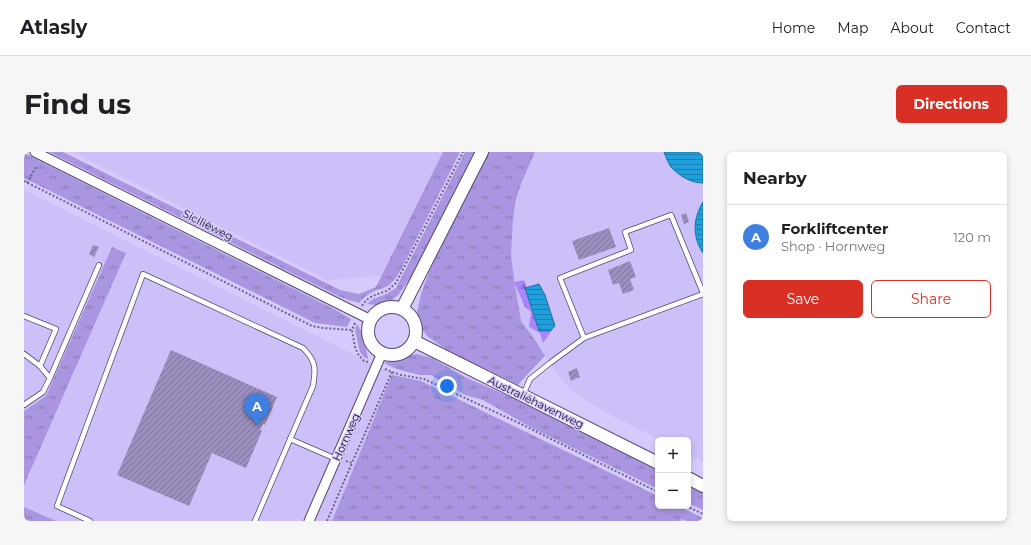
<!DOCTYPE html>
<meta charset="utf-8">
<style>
:root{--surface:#fff;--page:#f6f6f6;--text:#202124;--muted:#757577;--line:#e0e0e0;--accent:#d93025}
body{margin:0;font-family:Montserrat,sans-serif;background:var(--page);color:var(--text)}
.controls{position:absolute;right:12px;bottom:12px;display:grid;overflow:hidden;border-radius:6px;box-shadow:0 2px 6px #0003}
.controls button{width:36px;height:36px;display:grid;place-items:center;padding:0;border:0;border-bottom:1px solid var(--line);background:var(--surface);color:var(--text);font:20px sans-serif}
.you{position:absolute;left:423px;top:234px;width:14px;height:14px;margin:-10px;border:3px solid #fff;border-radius:50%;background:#1a73e8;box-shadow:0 0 0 6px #1a73e833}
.badge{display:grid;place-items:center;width:26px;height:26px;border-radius:50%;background:var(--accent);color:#fff;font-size:13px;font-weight:700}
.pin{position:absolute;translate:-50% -33px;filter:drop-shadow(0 1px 2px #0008)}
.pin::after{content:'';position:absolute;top:21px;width:14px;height:12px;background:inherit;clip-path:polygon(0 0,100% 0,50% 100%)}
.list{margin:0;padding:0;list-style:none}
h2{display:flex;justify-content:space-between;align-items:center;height:52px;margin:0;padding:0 16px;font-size:17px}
h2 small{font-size:13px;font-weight:400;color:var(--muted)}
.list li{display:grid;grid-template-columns:26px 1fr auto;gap:12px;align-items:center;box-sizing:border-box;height:64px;padding:0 16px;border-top:1px solid var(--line)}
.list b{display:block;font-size:15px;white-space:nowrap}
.list p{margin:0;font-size:13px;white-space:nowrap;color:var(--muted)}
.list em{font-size:13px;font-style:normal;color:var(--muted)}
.actions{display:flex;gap:8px;padding:12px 16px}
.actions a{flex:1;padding:9px 0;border:1px solid var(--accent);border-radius:6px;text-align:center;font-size:14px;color:var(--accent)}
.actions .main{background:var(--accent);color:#fff}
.map{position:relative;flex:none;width:679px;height:369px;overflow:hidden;border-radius:6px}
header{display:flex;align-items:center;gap:24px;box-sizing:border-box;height:56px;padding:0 20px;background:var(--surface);border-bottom:1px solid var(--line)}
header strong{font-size:19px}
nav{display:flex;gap:22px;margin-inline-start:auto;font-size:14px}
.intro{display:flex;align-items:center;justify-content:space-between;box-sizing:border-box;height:96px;padding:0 24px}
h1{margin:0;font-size:28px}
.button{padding:10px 18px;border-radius:6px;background:var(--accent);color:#fff;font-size:14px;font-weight:700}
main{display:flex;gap:24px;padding:0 24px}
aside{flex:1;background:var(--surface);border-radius:6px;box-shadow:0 2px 6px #0003}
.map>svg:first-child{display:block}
</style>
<header>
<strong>Atlasly</strong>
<nav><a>Home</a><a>Map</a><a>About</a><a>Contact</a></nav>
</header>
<div class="intro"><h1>Find us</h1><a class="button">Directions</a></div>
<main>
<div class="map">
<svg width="679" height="369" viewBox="0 0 679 369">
<defs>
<pattern id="grass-tufts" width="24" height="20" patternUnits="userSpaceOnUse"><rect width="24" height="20" fill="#aa96e0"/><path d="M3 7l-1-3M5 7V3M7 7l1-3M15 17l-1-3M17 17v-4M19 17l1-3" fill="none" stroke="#8979b5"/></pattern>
<pattern id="forest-firs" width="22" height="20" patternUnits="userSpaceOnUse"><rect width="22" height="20" fill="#aa86fc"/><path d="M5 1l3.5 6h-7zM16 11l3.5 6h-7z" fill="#896ccb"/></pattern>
<pattern id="water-rules" width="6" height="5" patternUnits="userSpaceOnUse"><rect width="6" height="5" fill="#1f9fdb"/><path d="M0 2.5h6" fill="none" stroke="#1a80b1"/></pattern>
<pattern id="building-hatch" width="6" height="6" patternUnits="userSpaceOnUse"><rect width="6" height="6" fill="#9b8fbe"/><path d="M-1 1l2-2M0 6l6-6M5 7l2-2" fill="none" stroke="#7d739a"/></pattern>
</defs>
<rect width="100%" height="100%" fill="#d6cafc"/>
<g fill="#cdbff7">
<polygon points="49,0 427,0 366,123 303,128"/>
<polygon points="511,0 679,0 679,310 664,302 664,288 636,288 580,259 561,248 547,237 538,228 521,204 511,188 497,169 490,127 487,103 489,68 497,32"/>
<polygon points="0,38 539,307 587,369 0,369"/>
</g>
<g fill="url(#grass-tufts)">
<path d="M25,0h14l277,138 19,4 17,-7 67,-135h17l-58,116c-4,6 -7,13 -13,17 -5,4 -10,4 -15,6 -6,3 -11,7 -15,12l-19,-6z"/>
<polygon points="441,0 451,0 392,118 374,143 368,148 352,153 343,152 349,147 360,143 372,136"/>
<polygon points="464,0 511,0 497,32 492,48 489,68 487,103 490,127 497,169 511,188 521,204 500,226 494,233 424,199 403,184 398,177 398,170 393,160 397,142 405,120 419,90"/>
<polygon points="0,1 308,156 327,167 323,175 291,171 0,26"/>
<polygon points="88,95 102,101 0,333 0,259 22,244"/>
<path d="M333,172c7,10 9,23 11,35l-5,-3 -3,-4 -5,-22z"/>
<path d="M393,202l15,4 35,20 62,27 129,66v18l-126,-61 -49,-28 -18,-5 -34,-20h-11l-13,-3 -13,-4 -10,-5c6,-2 11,-3 16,-5 6,-1 11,-3 17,-4z"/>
<polygon points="368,223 397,229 634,344 634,354 654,354 679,366 679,369 662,369 657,367 657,369 308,369"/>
<polygon points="664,333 679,340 679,358 664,351"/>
<polygon points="0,355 32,369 0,369"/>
</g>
<polygon fill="url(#forest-firs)" points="500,128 509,153 514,178 529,177 519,191 516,181 505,175 507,160 501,155 490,130"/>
<g fill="url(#water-rules)" stroke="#1b74a3">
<path d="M640,0h39v31c-12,0 -24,-7 -32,-16 -3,-4 -5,-10 -7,-15z"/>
<path d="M679,50v51c-11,-16 -10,-35 0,-51z"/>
<polygon points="515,132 521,143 531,174 526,179 515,179 501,136"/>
</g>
<g fill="url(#building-hatch)">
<polygon points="662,61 665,70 660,72 657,63"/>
<polygon points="585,76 592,95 555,108 548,89"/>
<polygon points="69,93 75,95 70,105 65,102"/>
<polygon points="606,109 612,125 606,127 610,138 599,142 595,131 589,133 584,118"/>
<polygon points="147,198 253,245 241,273 239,272 236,278 238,279 222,316 188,301 165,354 93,323"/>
<polygon points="553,216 556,225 547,229 544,220"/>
</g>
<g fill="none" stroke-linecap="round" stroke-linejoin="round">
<g stroke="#544872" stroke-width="6">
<g id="lane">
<polyline points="0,164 32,177 16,214 0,202"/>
<polyline points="560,186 536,126 607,98 601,80 647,63 679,141"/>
<polyline points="26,226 75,113"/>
<polyline points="499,243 506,227 526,211 560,186 679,142"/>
<polyline points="0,253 19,240 26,226 16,214"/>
<polyline points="266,287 312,307"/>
<path d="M66,369l-33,-15 86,-232 160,74c13,13 13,21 10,38l-58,135"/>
</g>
</g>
<g stroke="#544872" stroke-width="11">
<g id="street">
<polyline points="11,0 347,168"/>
<polyline points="285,369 358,201"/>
</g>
</g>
<g stroke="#544872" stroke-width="14">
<g id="secondary">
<circle cx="368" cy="179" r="24"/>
<polyline points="378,157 458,0"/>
<polyline points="390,189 634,311"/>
<polyline points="664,326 679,334"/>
</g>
</g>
<g stroke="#6e6586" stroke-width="2" stroke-dasharray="2 2" stroke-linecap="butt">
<polyline points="0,29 288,174 299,176 328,178"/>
<polyline points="3,31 12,15"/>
<path d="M338,154c6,-11 16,-11 26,-16 3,-2 5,-5 8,-7l67,-131"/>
<polyline points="331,171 328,178 331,195 334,202 340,209 344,210"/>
<polyline points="361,217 368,220 377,223 400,227 495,271 634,340"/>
<polyline points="322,309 328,311 368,220"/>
<polyline points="662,354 679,362"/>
<polyline points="303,369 328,311"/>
</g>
<use href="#lane" stroke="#fff" stroke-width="4.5"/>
<use href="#street" stroke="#fff" stroke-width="9"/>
<use href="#secondary" stroke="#fff" stroke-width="12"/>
</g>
<g text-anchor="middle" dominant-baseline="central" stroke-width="3" stroke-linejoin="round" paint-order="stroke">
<g font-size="11" fill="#130e1f" stroke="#d6cafc">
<text transform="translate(184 73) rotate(27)">Siciliëweg</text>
<text transform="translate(512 250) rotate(26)">Australiëhavenweg</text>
<text transform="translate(322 285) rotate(-66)">Hornweg</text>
</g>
</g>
</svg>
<div class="controls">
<button>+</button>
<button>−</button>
</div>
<div class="you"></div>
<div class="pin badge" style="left:233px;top:274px;background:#3f7fe0">A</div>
</div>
<aside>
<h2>Nearby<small></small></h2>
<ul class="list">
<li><span class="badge" style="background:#3f7fe0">A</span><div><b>Forkliftcenter</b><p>Shop · Hornweg</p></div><em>120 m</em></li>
</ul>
<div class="actions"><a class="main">Save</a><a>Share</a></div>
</aside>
</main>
